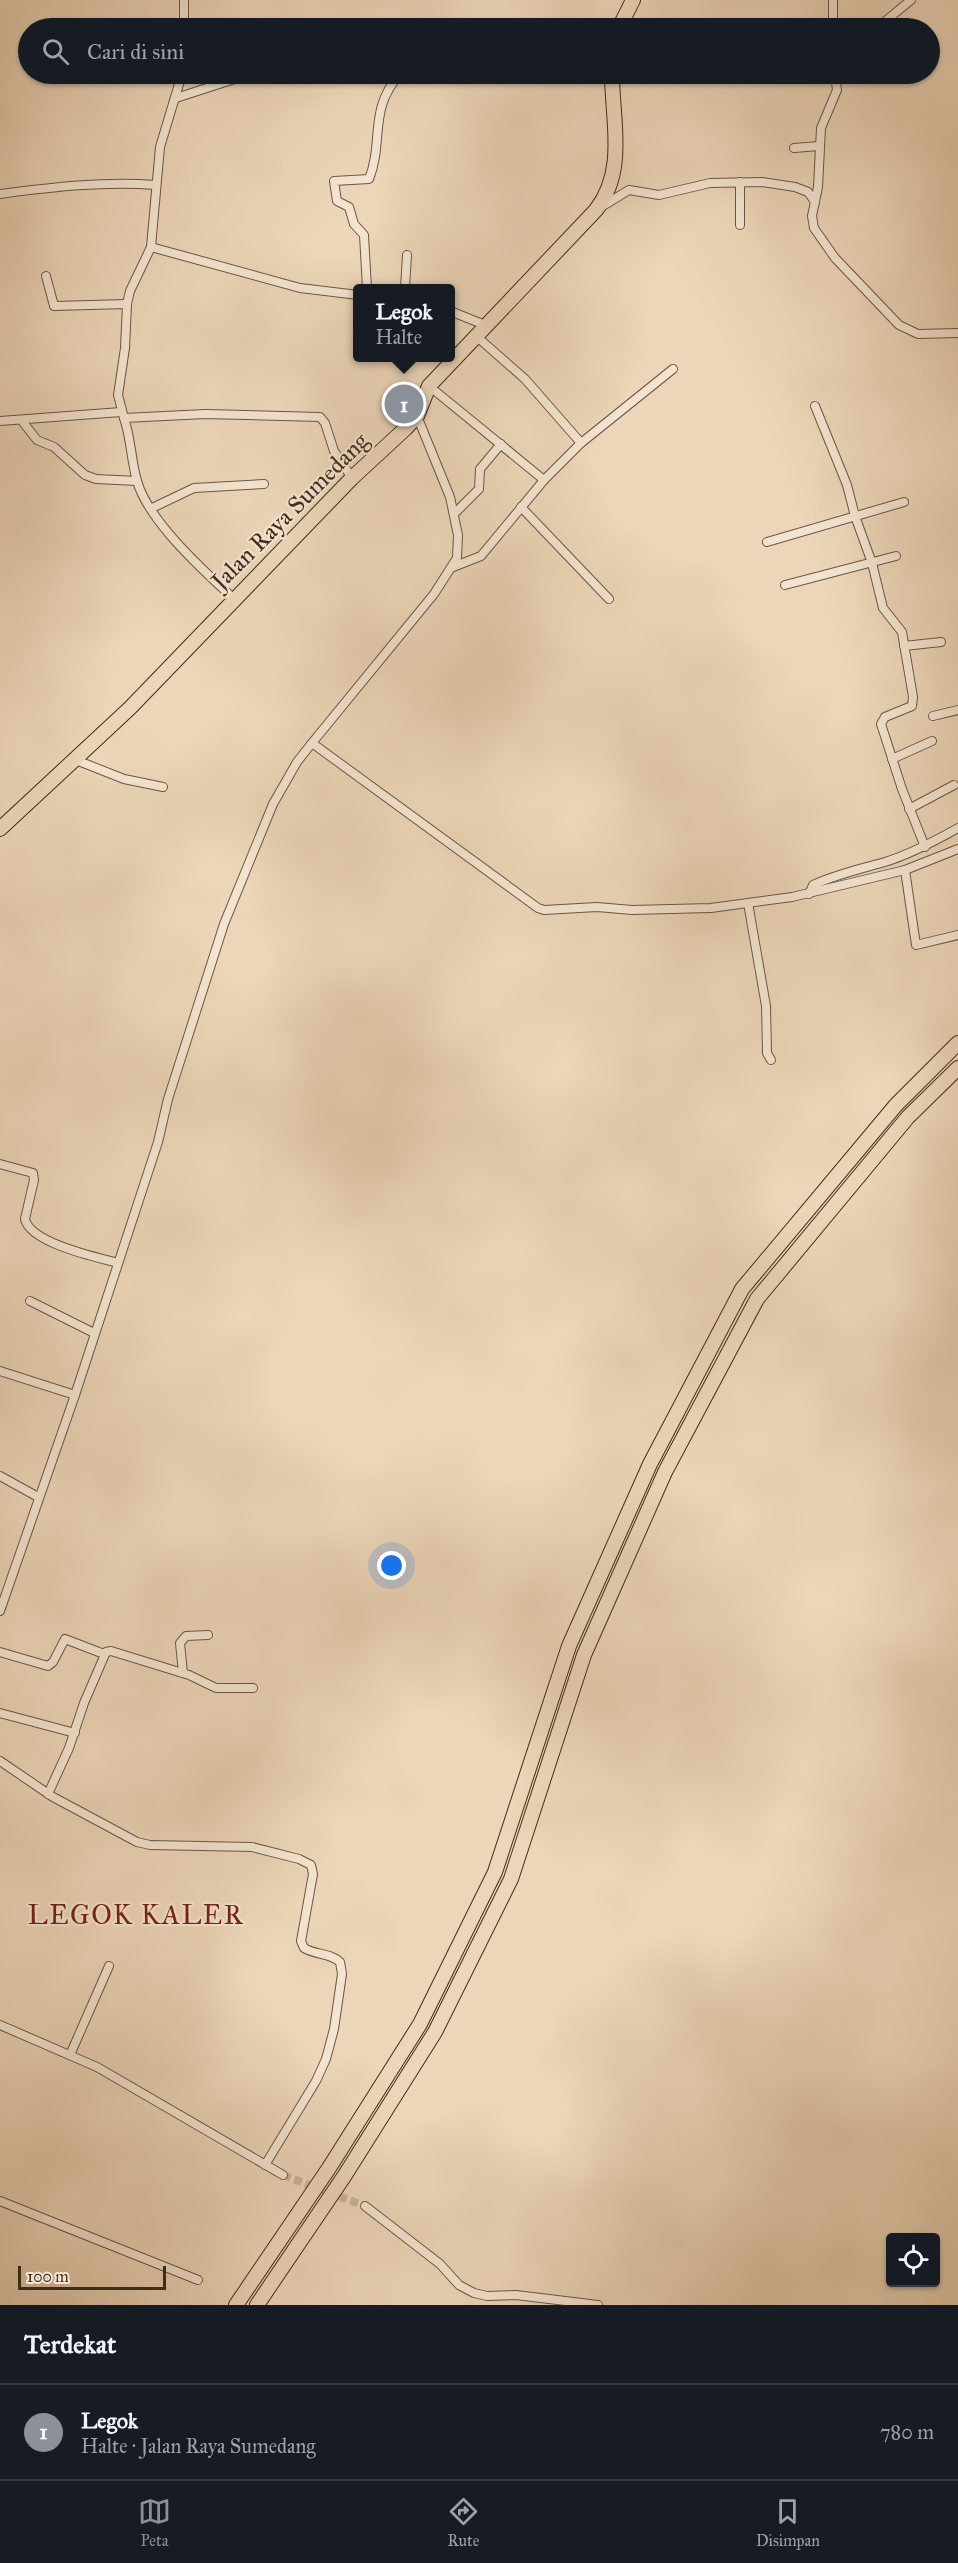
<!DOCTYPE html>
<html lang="id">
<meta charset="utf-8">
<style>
:root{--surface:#171b24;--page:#20242c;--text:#f1f3f6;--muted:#9ea1a6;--line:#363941;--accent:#8c9099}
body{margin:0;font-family:"IM FELL Great Primer",serif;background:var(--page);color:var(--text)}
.controls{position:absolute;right:18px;bottom:18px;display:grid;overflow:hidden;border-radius:6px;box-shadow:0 2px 4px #0004}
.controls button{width:54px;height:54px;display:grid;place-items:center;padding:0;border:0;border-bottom:2px solid var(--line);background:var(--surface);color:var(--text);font:30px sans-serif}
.scale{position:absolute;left:18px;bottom:15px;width:148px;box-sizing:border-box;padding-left:6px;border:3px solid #3f2d1b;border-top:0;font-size:16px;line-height:21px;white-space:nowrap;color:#3f2d1b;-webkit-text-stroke:4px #f3e4d1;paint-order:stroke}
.you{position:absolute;left:392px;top:1566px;width:21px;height:21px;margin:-15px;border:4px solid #fff;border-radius:50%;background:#1a73e8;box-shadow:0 0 0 9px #1a73e833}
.badge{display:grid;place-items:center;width:39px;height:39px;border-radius:50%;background:var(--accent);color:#fff;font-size:20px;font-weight:700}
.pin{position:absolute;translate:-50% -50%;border:3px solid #fff;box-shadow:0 2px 6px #0006}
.popup{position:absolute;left:353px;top:284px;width:102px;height:78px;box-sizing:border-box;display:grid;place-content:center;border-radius:6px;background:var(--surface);filter:drop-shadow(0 2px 4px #0005);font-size:20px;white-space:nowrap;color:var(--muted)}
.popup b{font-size:22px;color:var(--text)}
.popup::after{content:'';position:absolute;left:50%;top:100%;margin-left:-12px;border:12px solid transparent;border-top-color:var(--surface)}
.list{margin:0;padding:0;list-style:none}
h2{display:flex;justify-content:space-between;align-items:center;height:78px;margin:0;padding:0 24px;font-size:26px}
h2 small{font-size:20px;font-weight:400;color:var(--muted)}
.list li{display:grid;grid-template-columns:39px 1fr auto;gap:18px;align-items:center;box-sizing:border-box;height:96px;padding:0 24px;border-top:2px solid var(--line)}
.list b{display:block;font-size:22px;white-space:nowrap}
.list p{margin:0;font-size:20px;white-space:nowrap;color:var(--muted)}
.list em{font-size:20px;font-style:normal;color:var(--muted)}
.icon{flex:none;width:33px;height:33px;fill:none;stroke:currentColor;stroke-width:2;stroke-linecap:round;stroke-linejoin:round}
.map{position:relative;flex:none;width:958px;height:2305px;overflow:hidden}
.search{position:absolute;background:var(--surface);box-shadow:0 2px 4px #0004;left:18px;right:18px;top:18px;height:66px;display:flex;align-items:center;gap:15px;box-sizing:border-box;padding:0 21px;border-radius:33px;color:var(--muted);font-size:22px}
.sheet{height:174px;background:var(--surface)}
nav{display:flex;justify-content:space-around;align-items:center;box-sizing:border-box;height:84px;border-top:2px solid var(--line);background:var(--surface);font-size:16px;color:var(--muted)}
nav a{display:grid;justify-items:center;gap:3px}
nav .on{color:var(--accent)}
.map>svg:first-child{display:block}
</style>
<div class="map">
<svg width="958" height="2305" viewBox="0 0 958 2305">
<rect width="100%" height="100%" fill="#ecd5b8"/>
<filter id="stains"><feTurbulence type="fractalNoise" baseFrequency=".00333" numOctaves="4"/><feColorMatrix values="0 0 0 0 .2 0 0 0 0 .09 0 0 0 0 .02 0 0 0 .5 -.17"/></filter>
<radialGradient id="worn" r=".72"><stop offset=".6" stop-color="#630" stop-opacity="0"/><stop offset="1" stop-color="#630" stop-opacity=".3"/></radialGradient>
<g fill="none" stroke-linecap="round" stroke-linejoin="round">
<polyline stroke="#c9b399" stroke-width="8" stroke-dasharray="8 4" stroke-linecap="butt" points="283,2175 365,2206"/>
<g stroke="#6a5742" stroke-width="10">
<g id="minor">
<polyline points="833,0 833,28"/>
<polyline points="184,28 184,0"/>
<polyline points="877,28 911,0"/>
<polyline points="835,74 837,90 821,128 818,187 812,216 814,228 835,258 899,325 918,334 958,333"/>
<polyline points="176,98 250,74"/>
<polyline points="794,148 819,146"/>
<polyline points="740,182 740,225"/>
<path d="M0,194c53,-7 103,-13 156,-9"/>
<polyline points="601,207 629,190 659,195 710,183 762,182 795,187 808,192 815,202"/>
<polyline points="151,247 300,288 358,295"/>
<polyline points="46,276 54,306 127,304"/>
<path d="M367,288l-3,-53 -10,-11 -5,-17 -12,-6 -3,-20 35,-2c15,-37 -1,-70 31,-105"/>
<polyline points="405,288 407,255"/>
<polyline points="450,311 485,325"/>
<polyline points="475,335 525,379 581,443"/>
<polyline points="429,386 544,480"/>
<polyline points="815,406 847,485 855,516 872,563 883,608 902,632 913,697 912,706 885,717 881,724 902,789 925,847"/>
<polyline points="124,418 118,395 125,348 127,304 130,291 151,247 160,147 182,74"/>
<polyline points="0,421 121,412"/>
<polyline points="22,421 37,440 54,447 85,475 96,479 137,481"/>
<polyline points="521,507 609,599"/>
<polyline points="152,508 194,488 264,484"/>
<polyline points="454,514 479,489 480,469 501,444"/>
<polyline points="767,542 904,502"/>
<polyline points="453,567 481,556 544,480 581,443 673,369"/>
<polyline points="785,585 896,556"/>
<path d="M234,599c-31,-29 -85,-77 -97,-118 -6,-21 -6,-43 -13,-63l81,-4 115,3 5,6 9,28 18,27"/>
<polyline points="904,646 941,642"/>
<polyline points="933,716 958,710"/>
<polyline points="312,743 538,908 544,910 597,907 632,910 711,908 792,897 905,870 958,849"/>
<polyline points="892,759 932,741"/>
<polyline points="76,760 124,779 163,787"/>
<polyline points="909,809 954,785"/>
<polyline points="905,870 916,945 958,935"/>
<path d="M809,894l4,-9c24,-11 47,-16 72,-23 26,-8 50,-21 73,-34"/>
<polyline points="748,903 766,1006 767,1053 771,1060"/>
<path d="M0,1164l33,9 1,7 -9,39c5,24 71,38 93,44"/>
<polyline points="30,1301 94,1333"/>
<polyline points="0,1371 75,1395"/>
<polyline points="0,1476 38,1497"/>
<polyline points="0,1611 75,1395 158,1142 168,1099 224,924 273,804 297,762 312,743 434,594 457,558 458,535 450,497 417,416"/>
<polyline points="0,1652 48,1666 53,1662 65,1639 104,1654"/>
<polyline points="183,1673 180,1643 186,1636 208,1635"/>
<polyline points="0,1713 75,1733"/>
<path d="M0,1761l53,36 84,45 13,3 102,2 47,12 12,6 2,9 -12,67 3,7c11,7 27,5 36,14l2,12 -8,55 -8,30 -10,22 -51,84"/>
<polyline points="48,1794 69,1748 84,1703 106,1652 111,1651 189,1675 216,1688 253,1688"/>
<polyline points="0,2025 97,2067 283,2175"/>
<polyline points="70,2055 109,1966"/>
<polyline points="0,2201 198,2280"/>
<polyline points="365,2206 440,2264 459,2285 474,2293 487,2296 516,2295 598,2305"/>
</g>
</g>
<g stroke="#3f2d1b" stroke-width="16">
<g id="trunk">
<polyline points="619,28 633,0"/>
<path d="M0,829l130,-121 222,-230 54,-50 11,-12 12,-30 167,-176c31,-40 16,-90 16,-136"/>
</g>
</g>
<g stroke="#3f2d1b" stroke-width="16">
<g id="motorway">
<polyline points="236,2305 329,2168 420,2024 495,1872 569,1646 650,1464 742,1289 896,1105 958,1043"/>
<polyline points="257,2305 345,2175 435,2032 511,1879 584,1655 665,1472 757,1299 908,1117 958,1068"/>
</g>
</g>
<use href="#minor" stroke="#f3e4d1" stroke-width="8"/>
<use href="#trunk" stroke="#ecd5b8" stroke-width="14"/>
<use href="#motorway" stroke="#ecd5b8" stroke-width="14"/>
</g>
<g text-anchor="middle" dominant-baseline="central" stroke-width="4.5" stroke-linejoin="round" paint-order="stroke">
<g font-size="24" fill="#3f2d1b" stroke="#f3e4d1">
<text transform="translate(290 511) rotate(-45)">Jalan Raya Sumedang</text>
</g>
<g font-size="27" letter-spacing="1.5" fill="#7a1f14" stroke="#f3e4d1">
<text x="136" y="1914">LEGOK KALER</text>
</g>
</g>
<rect width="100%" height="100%" filter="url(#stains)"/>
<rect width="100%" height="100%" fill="url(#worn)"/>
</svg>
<div class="controls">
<button><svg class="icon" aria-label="locate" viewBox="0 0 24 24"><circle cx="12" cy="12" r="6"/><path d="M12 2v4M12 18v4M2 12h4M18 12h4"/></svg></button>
</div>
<div class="scale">100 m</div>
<div class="you"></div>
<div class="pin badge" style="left:404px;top:404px">1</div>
<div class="popup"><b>Legok</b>Halte</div>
<div class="search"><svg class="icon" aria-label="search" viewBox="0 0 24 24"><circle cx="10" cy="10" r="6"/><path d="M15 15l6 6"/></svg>Cari di sini</div>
</div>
<section class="sheet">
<h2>Terdekat<small></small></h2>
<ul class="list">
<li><span class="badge">1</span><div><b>Legok</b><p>Halte · Jalan Raya Sumedang</p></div><em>780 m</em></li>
</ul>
</section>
<nav>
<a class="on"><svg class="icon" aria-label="map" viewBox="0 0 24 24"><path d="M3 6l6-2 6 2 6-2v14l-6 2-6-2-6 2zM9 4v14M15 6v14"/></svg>Peta</a>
<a><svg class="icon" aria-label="directions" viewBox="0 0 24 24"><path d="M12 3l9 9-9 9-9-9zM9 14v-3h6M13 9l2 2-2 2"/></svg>Rute</a>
<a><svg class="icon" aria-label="saved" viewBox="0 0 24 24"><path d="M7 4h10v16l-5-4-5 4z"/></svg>Disimpan</a>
</nav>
